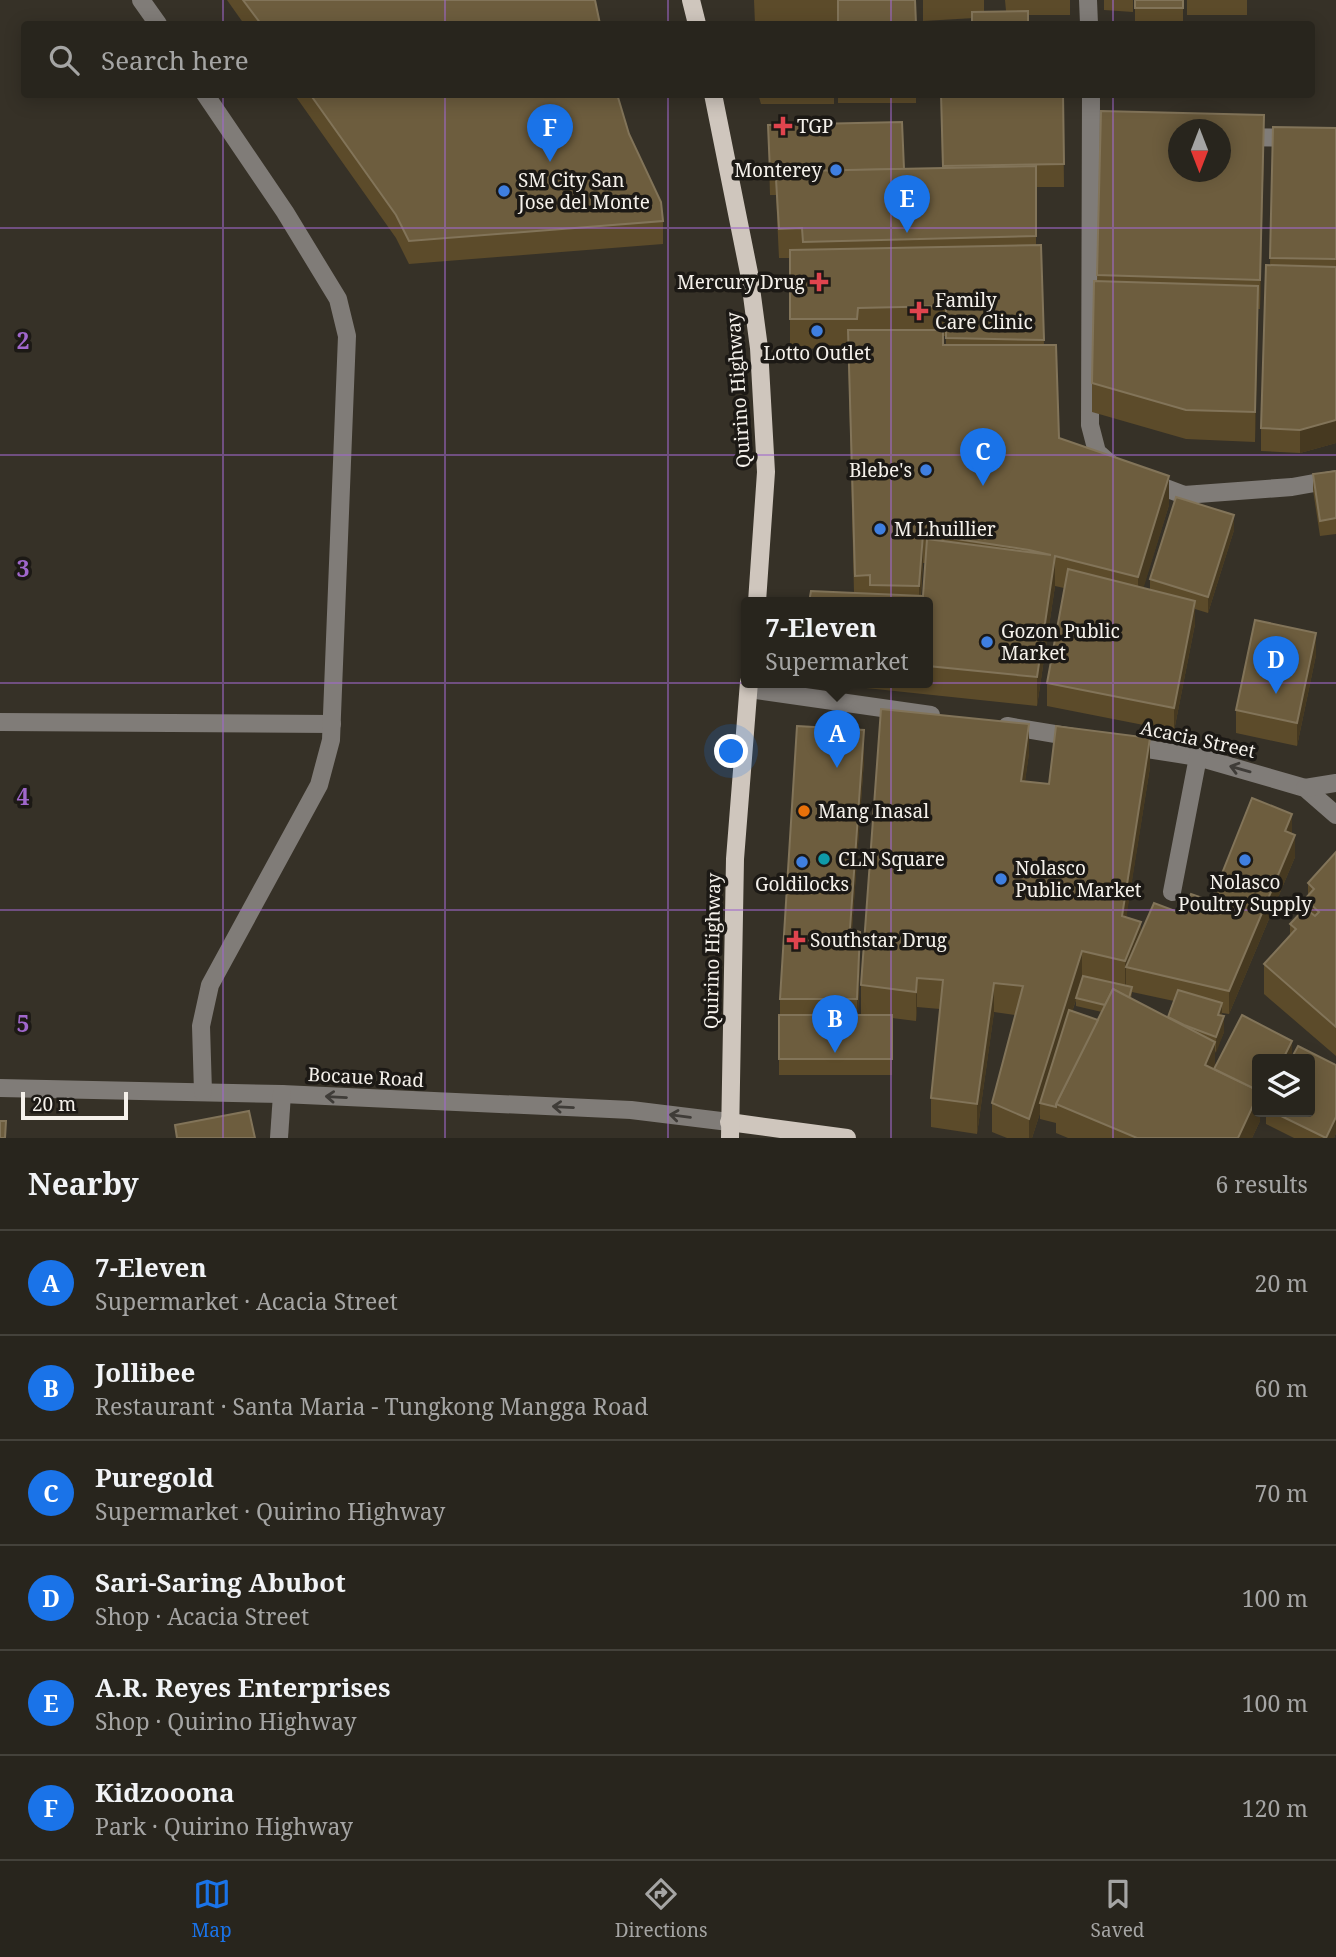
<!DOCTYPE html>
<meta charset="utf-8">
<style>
:root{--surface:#28251d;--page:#34312a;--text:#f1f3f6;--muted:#a5a5a4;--line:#44423b;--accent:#1a73e8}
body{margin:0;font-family:"Noto Serif",serif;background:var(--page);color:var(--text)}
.controls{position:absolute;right:21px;bottom:21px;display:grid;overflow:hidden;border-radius:7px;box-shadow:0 4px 18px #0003}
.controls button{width:63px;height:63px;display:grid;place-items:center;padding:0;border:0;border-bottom:2px solid var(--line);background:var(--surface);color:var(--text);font:35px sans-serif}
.compass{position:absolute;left:1168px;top:119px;width:63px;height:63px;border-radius:50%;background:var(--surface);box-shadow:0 4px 18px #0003;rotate:180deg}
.scale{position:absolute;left:21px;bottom:18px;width:107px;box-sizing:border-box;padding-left:7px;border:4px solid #f5f1eb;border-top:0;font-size:19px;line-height:24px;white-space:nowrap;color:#f5f1eb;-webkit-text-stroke:5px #1c1915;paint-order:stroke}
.you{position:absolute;left:732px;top:752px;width:24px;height:24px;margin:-18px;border:5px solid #fff;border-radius:50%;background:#1a73e8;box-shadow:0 0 0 10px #1a73e833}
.badge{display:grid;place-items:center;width:46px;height:46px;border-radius:50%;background:var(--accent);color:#fff;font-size:23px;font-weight:700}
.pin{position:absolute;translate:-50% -58px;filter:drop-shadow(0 2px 4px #0008)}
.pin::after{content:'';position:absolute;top:37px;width:24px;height:21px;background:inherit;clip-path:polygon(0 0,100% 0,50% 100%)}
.popup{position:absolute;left:741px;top:597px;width:192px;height:91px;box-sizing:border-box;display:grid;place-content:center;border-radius:7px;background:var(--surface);filter:drop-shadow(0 2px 5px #0005);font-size:23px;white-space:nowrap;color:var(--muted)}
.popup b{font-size:26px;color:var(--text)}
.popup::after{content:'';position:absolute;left:50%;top:100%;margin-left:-14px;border:14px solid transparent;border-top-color:var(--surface)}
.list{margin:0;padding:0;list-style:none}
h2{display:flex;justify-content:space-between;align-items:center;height:91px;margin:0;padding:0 28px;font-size:30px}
h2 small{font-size:23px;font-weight:400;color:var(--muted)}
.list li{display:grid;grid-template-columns:46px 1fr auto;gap:21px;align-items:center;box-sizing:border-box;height:105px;padding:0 28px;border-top:2px solid var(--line)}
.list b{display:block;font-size:26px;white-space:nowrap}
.list p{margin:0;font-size:23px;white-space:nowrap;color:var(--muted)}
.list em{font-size:23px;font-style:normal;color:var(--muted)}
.icon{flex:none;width:38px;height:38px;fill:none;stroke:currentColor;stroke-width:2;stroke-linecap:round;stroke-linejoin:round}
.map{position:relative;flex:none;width:1336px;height:1138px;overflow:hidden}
.search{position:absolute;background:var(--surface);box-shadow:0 4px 18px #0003;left:21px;right:21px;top:21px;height:77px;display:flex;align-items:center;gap:18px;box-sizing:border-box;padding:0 24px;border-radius:7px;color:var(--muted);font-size:26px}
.sheet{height:721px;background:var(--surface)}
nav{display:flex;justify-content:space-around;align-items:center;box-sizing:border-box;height:98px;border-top:2px solid var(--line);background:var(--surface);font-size:19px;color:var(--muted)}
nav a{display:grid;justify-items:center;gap:4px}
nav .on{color:var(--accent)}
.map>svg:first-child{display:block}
</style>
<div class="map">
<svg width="1336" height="1138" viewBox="0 0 1336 1138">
<rect width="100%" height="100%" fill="#363127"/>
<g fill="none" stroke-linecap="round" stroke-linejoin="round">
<g stroke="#807c78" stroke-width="18">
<polyline points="141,0 158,24"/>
<polyline points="1088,0 1089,24"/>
<polyline points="1091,94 1090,425 1097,452 1112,465"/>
<polyline points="1220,137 1336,138"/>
<polyline points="1147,481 1184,495 1292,487 1336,479"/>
<polyline points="749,689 931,715"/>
<polyline points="0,722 332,724"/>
<polyline points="1007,726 1079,738"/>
<polyline points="1128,746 1198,757 1305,788 1336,815"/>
<polyline points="1305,788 1336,783"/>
<polyline points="1172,892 1198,757"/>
<polyline points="0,1088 282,1094 631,1110 729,1122"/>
<polyline points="203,1092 201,1026 210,985 319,785 331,740 347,336 338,299 285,212 205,94"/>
<polyline points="279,1138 282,1094"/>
</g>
<g stroke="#cfc6bd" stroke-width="18">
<polyline points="691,0 697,24"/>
<polyline points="713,94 749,273 759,348 766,472 757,602"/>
<polyline points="729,1122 847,1138"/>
<polyline points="730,1138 735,859 749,682"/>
</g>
</g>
<g fill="#5c4b2a" fill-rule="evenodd">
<polygon points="227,0 595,0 600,24 244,24"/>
<polygon points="754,0 915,0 916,24 755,24"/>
<polygon points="923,0 984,0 984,12 1006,11 1005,0 1070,0 1070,15 1028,15 923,21"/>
<polygon points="1104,0 1133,0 1133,12 1104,10"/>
<rect x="1135" y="0" width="48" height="24"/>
<rect x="1187" y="0" width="60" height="15"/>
<polygon points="294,94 617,94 629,134 663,221 663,244 409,264 396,238"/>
<polygon points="758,94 834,94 834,104 761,104"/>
<rect x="838" y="94" width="78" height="9"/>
<path d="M937,94h126l1,93h-28v58h5l3,100 15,93 110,67 -26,83 7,2v-11l84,-49 -26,83 -13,-4v15l-21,107 -127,-25v-23l17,-95 -9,-2 -18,120 -228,-24h119v-80l-74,-9 -6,-245 -58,1v-91h-11l-3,-63h-6l-2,-70 136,44 38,-1 -1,-71h-4zM943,336h3v9h-3zM923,563h2l-2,33h-2z"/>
<polygon points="1101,111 1264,144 1260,309 1258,309 1255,442 1186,439 1092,412 1092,383 1097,282"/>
<polygon points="1273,127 1336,128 1336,443 1300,453 1261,451 1261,428 1270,265"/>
<polygon points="1336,471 1336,534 1320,536 1313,490 1313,474"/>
<polygon points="1316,655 1297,746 1236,733 1236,710"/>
<path d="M881,709l148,15v29l-4,28 24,3 7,-58 94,12v29l-24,150 15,5v11l13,-30 29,11 8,-20 20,7 41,-103 40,16v19l3,2v22l-66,157 -7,-1v3h2v16l-9,21v13l27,-51 50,26v16l-2,2h-33v53h7l-2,4 -2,-1v6l-8,17h-184l-12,-5v-10l-16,-4v-6l-8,25h-25l-15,-6v-29l23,-88 -21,-3 -17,122 -46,-7v-29l9,-89 -23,-2 -1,14 -24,-3v57h-113v-60h1v-16l17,-273 67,4v30l-12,170 8,2v29l-2,54h9l-6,-1v-29zM1132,992l42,9 -6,16 -37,-18zM1076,1000v6l26,6 -4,8 -26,-8z"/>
<polygon points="1336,852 1336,1056 1264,994 1264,964 1290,936 1290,924 1305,908 1305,899 1308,896 1308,883"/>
<polygon points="1266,1112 1310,1112 1336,1133 1334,1138 1294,1138 1266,1124"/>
</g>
<g fill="#463920">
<polygon points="1264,115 1264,144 1260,309 1260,280"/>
<polygon points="1258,286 1258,315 1255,442 1255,412"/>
<polygon points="1336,420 1336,443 1300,453 1300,430"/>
<polygon points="1169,476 1169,505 1138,606 1138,577"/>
<polygon points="1234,515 1234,530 1208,613 1208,597"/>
<polygon points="923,534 923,563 920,602 919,602 919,586"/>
<polygon points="1055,556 1055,586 1037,706 1037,677"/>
<polygon points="1195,601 1195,624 1174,731 1174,708"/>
<polygon points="1316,633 1316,655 1297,746 1297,723"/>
<polygon points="1029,724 1029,753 1021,810 1021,781"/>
<polygon points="864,730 864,760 850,958 850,929"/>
<polygon points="1150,738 1150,767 1122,945 1122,916"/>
<polygon points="1292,814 1292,837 1285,831"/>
<polygon points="1295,835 1295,857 1229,1014 1229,991"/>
<polygon points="1141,922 1141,951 1126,967 1126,987 1125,990 1125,961"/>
<polygon points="860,932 860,961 857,1028 857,999"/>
<polygon points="1082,951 1082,980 1043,1104 1040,1103 1040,1113 1032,1138 1029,1138 1029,1119"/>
<polygon points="917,978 917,1007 916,1021 916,992"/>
<polygon points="994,983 994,1012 977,1134 977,1104"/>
<polygon points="1222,1003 1222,1019 1218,1015"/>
<polygon points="1224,1016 1224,1032 1216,1053 1216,1037"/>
<polygon points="1292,1041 1292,1057 1290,1059 1283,1059"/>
<polygon points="1215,1042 1215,1071 1205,1065"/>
<polygon points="1257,1097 1257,1112 1260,1112 1260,1121 1252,1138 1238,1138"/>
<polygon points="1336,1117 1336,1133 1334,1138 1326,1138"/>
</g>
<g fill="#6d5d3e" stroke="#827459" stroke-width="2" fill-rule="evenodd">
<polygon points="243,0 595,0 600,24 261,24"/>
<polygon points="838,0 915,0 916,24 838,24"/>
<rect x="1135" y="0" width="48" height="8"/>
<polygon points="1028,11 1028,24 972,24 972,12"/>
<polygon points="310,94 617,94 629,134 661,202 663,221 409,241 396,215"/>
<polygon points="941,94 1063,94 1064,164 943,166"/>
<path d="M1101,111l163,4 -4,165 -163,-5zM1179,130h42v42h-42z"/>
<polygon points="902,122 904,169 770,172 768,125"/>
<polygon points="1273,127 1336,128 1336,259 1270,258"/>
<polygon points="1036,166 1036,236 803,242 802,228 779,229 776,179 799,178 799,171"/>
<polygon points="1041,245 1044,340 946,338 946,306 858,308 857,319 790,319 790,250"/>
<polygon points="1266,265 1336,267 1336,420 1300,430 1261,428"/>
<polygon points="1094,281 1258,286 1255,412 1186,410 1092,383"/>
<polygon points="848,330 943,330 943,345 1056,345 1059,438 1169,476 1138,577 1055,556 1037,677 928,666 928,602 809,602 811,591 923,596 927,539 1051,555 1029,550 923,534 919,586 870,585 870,575 855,576"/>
<polygon points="1336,471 1336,518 1320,521 1313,474"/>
<polygon points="1176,497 1234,515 1208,597 1150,579"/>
<polygon points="1068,569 1195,601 1174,708 1047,683"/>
<polygon points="1255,620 1316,633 1297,723 1236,710"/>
<polygon points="881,709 1029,724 1021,781 1049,784 1056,726 1150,738 1122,916 1141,922 1125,961 1082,951 1029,1119 992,1103 1023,986 994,983 977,1104 931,1098 943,980 917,978 916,992 861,985"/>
<polygon points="797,726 864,730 850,929 860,932 857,999 780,999"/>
<polygon points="1252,798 1292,814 1285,831 1295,835 1229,991 1126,967 1154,903 1183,914 1191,894 1211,901"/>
<polygon points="1336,852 1336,1027 1264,964 1296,929 1290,924 1305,908 1315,916 1319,912 1305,899 1314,889 1308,883"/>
<polygon points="1083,976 1132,987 1129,998 1113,989 1105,1005 1076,998"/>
<polygon points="1113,989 1215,1042 1205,1065 1257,1090 1257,1097 1238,1138 1137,1138 1056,1104"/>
<polygon points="1178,990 1222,1003 1218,1015 1224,1016 1216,1037 1184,1025 1168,1017"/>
<polygon points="1069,1010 1098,1020 1056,1104 1056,1107 1040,1103"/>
<rect x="779" y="1015" width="113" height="44"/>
<polygon points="1242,1015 1292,1041 1283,1059 1257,1059 1257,1090 1214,1069"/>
<polygon points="1298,1046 1336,1065 1336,1117 1326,1138 1273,1112 1310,1112 1310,1059 1291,1059"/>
<polygon points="249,1111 255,1138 177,1138 175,1125"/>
<polygon points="0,1121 6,1121 5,1138 0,1138"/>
</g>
<defs><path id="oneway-shaft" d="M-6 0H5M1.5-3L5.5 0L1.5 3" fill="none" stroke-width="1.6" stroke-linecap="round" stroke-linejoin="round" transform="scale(1.75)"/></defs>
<g stroke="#3f3c38">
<use href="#oneway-shaft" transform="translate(1240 769) rotate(-164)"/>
<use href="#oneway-shaft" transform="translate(336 1097) rotate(-177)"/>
<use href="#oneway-shaft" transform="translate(563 1107) rotate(-177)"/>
<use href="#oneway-shaft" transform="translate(680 1116) rotate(-173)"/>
</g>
<path fill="none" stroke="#a067cc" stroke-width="2" stroke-opacity="0.55" d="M223,0v24M445,0v24M668,0v24M891,0v24M1113,0v24M223,94v1044M445,94v1044M668,94v1044M891,94v1044M1113,94v1044M0,228h1336M0,455h1336M0,683h1336M0,910h1336"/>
<g fill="#e0444e" stroke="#1c1915" stroke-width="2.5">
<path d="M779.5 115.5h7v7h7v7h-7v7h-7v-7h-7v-7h7z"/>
<path d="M815.5 271.5h7v7h7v7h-7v7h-7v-7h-7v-7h7z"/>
<path d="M915.5 300.5h7v7h7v7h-7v7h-7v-7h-7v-7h7z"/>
<path d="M792.5 929.5h7v7h7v7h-7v7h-7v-7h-7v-7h7z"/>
</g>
<g fill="#3f7fe0" stroke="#1c1915" stroke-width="2.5">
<circle cx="836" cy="170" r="7"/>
<circle cx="504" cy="191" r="7"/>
<circle cx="817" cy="331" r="7"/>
<circle cx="926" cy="470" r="7"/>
<circle cx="880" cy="529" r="7"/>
<circle cx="987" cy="642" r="7"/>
<circle cx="1245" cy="860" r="7"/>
<circle cx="802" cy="862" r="7"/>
<circle cx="1001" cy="879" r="7"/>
</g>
<circle fill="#e8710a" stroke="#1c1915" stroke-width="2.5" cx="804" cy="811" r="7"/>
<circle fill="#0f9aa8" stroke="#1c1915" stroke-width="2.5" cx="824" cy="859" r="7"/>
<g text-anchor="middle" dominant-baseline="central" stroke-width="7" stroke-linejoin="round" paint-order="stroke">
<g font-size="19" fill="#f5f1eb" stroke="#1c1915" text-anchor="start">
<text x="797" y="126">TGP</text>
<text x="822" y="170" text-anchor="end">Monterey</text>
<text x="518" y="180">SM City San<tspan x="518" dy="22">Jose del Monte</tspan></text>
<text x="805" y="282" text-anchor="end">Mercury Drug</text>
<text x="935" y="300">Family<tspan x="935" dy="22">Care Clinic</tspan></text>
<text x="817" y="353" text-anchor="middle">Lotto Outlet</text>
<text x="912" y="470" text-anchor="end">Blebe's</text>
<text x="894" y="529">M Lhuillier</text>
<text x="1001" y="631">Gozon Public<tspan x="1001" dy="22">Market</tspan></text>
<text x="818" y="811">Mang Inasal</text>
<text x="838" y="859">CLN Square</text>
<text x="1015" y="868">Nolasco<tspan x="1015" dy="22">Public Market</tspan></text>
<text x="1245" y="882" text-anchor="middle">Nolasco<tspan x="1245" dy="22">Poultry Supply</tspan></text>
<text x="802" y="884" text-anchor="middle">Goldilocks</text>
<text x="810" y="940">Southstar Drug</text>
</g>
<g font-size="19" fill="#f5f1eb" stroke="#1c1915">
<text transform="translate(738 390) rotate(-94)">Quirino Highway</text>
<text transform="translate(1198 739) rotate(12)">Acacia Street</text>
<text transform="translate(712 951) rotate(-89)">Quirino Highway</text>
<text transform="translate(366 1077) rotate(3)">Bocaue Road</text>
</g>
</g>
<g font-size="23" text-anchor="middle" font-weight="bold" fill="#a067cc" stroke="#1c1915" stroke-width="7" stroke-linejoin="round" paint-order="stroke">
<text x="23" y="349">2</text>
<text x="23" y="577">3</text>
<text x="23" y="805">4</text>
<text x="23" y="1032">5</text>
</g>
</svg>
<div class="controls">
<button><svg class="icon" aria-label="layers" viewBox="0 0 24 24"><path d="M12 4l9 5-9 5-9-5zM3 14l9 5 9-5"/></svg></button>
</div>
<svg class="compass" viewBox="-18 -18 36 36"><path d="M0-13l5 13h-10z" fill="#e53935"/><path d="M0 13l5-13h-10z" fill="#a5a5a4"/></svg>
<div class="scale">20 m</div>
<div class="you"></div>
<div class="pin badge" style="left:837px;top:768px">A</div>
<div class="popup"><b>7-Eleven</b>Supermarket</div>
<div class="pin badge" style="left:835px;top:1053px">B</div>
<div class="pin badge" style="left:983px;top:486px">C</div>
<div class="pin badge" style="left:1276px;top:694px">D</div>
<div class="pin badge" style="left:907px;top:233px">E</div>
<div class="pin badge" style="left:550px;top:162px">F</div>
<div class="search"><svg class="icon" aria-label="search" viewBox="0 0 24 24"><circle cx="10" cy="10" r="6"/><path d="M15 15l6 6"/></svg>Search here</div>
</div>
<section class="sheet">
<h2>Nearby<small>6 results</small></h2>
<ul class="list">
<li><span class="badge">A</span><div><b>7-Eleven</b><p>Supermarket · Acacia Street</p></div><em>20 m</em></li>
<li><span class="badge">B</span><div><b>Jollibee</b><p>Restaurant · Santa Maria - Tungkong Mangga Road</p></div><em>60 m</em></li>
<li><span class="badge">C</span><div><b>Puregold</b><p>Supermarket · Quirino Highway</p></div><em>70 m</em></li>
<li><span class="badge">D</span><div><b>Sari-Saring Abubot</b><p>Shop · Acacia Street</p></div><em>100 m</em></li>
<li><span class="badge">E</span><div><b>A.R. Reyes Enterprises</b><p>Shop · Quirino Highway</p></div><em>100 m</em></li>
<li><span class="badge">F</span><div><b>Kidzooona</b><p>Park · Quirino Highway</p></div><em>120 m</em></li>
</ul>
</section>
<nav>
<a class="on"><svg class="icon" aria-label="map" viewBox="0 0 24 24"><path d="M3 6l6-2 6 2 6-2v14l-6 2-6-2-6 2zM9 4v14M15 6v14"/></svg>Map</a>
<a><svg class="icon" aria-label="directions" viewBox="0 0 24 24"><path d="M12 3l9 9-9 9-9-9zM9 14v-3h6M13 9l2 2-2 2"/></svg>Directions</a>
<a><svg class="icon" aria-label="saved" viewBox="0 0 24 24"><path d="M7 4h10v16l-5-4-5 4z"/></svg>Saved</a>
</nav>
